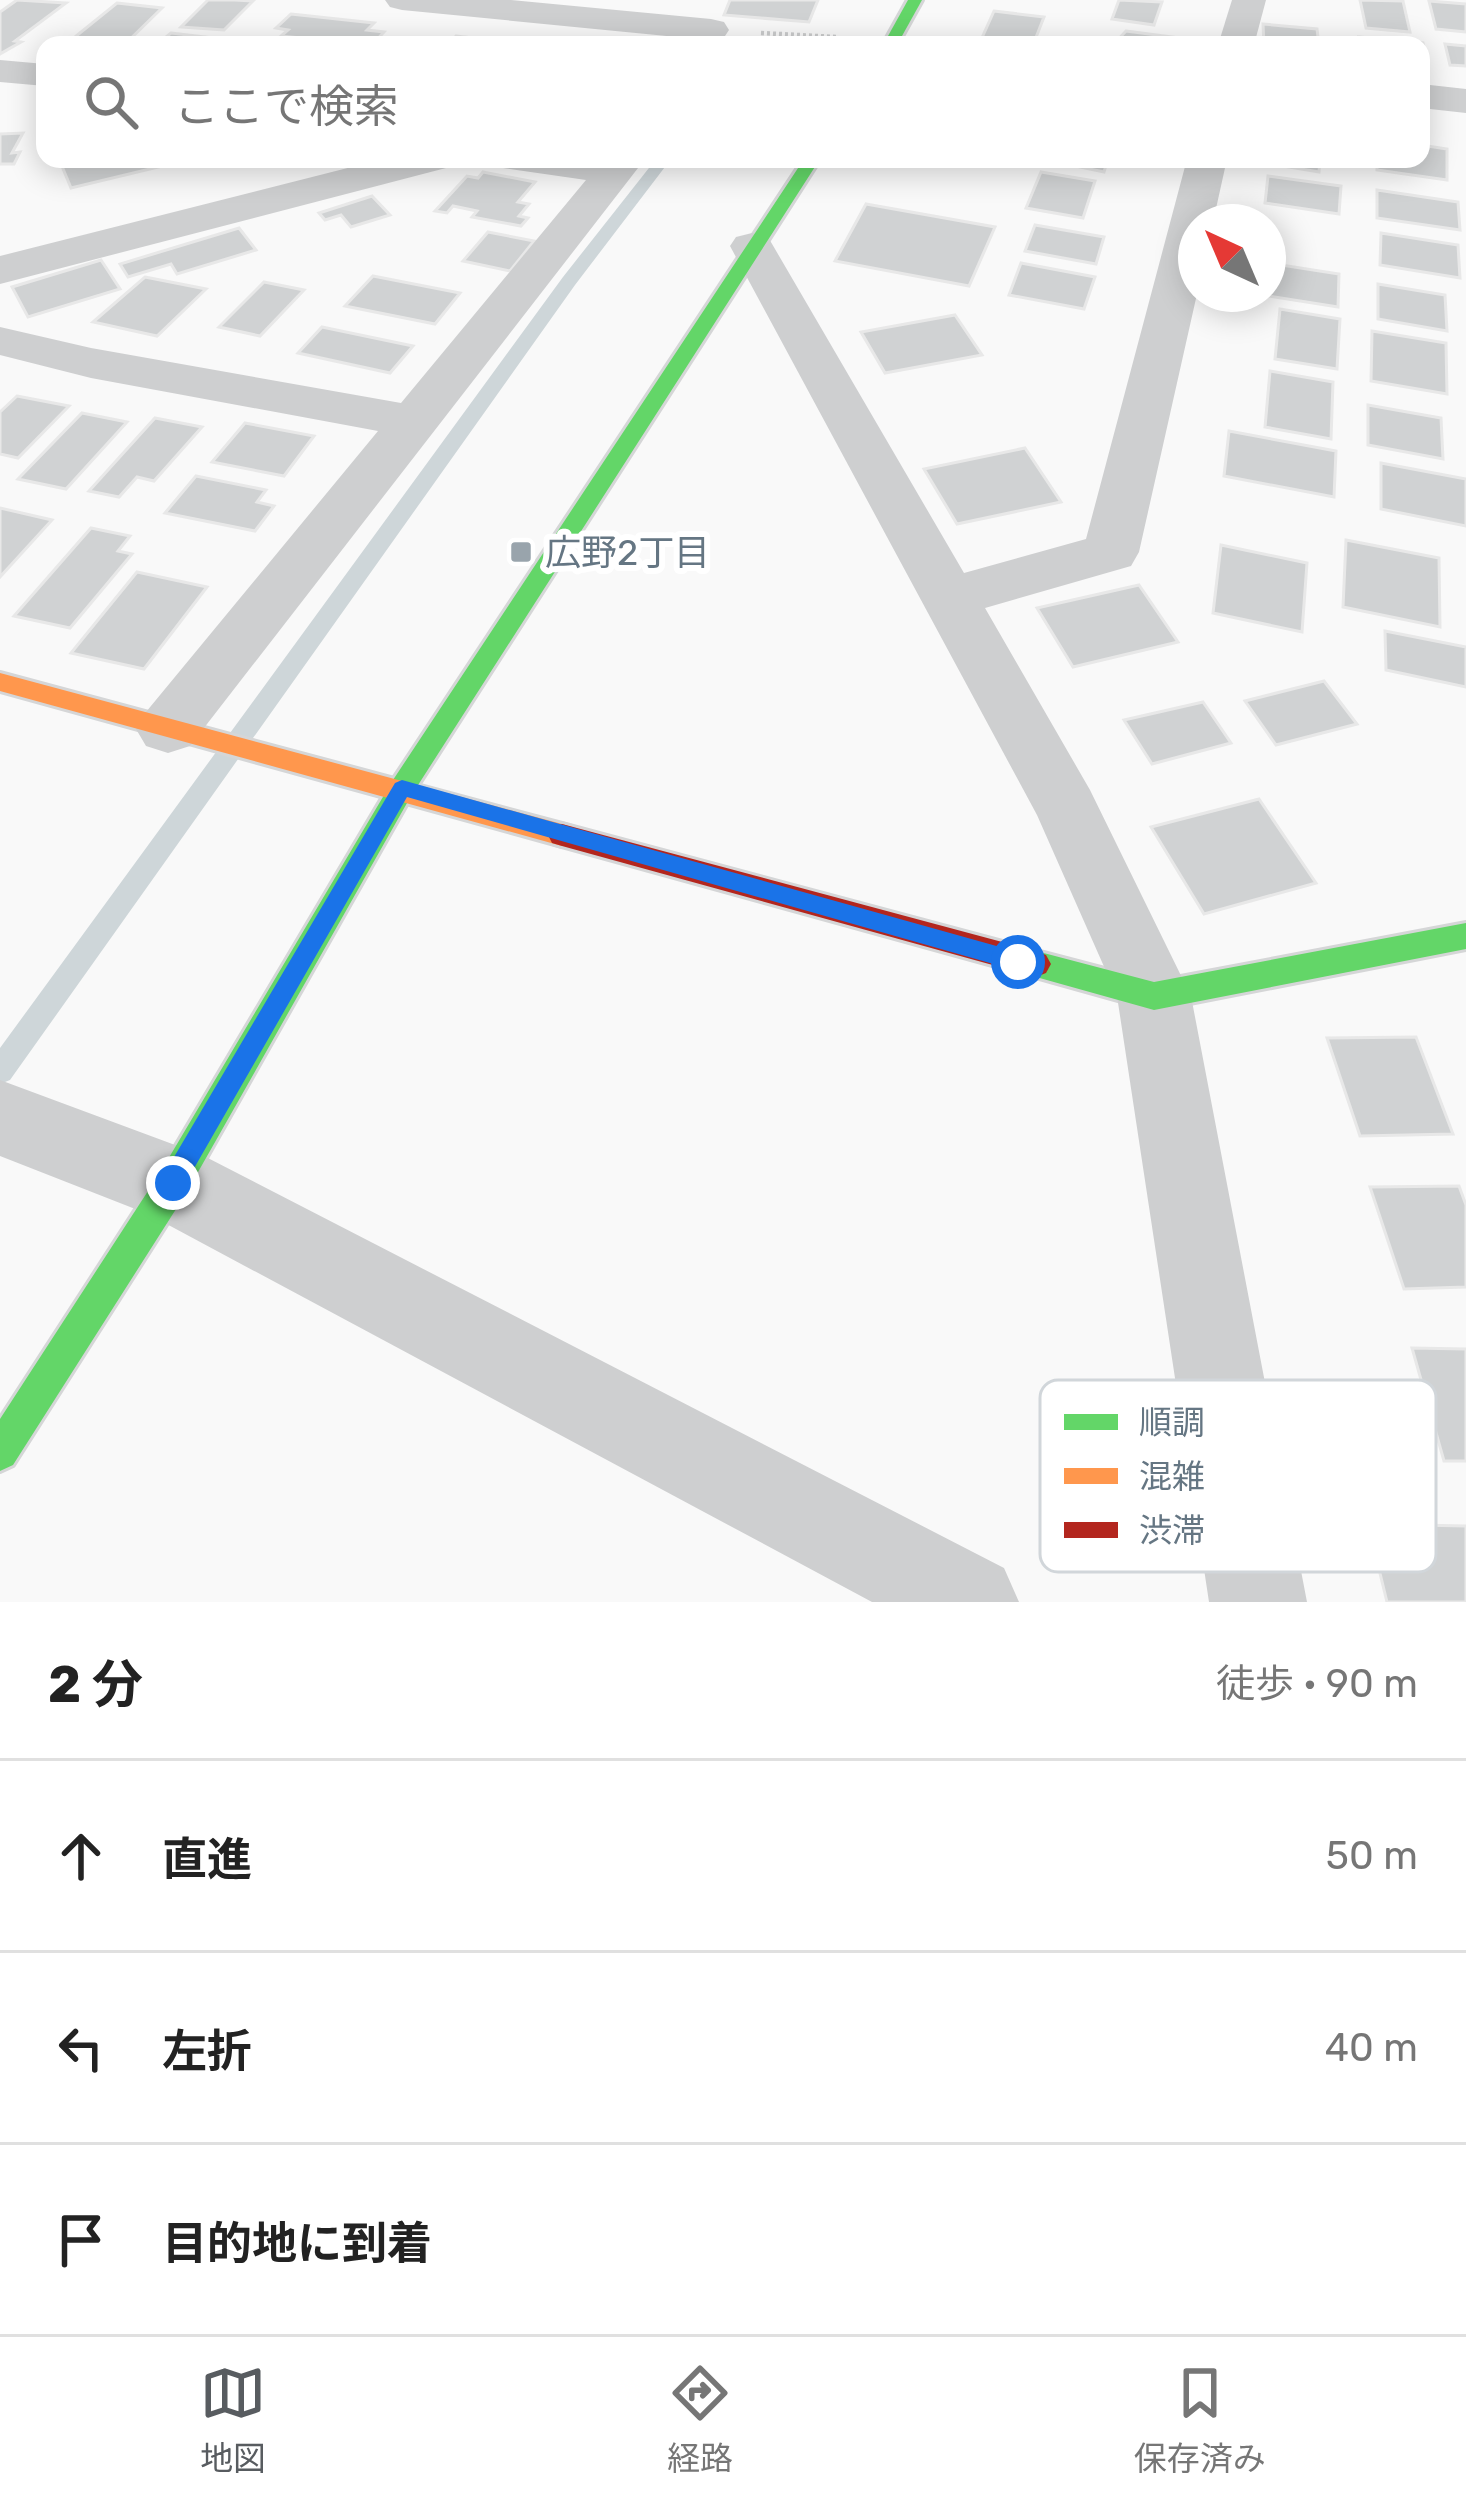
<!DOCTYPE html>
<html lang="ja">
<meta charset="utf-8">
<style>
:root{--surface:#fff;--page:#f2f2f2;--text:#222;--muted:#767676;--line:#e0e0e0;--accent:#585c60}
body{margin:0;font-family:Rubik,"Noto Sans JP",sans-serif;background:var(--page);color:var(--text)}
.compass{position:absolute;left:1178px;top:204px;width:108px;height:108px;border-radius:50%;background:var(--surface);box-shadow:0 6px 30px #0003;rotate:316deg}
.stop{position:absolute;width:36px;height:36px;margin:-27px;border:9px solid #1a73e8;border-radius:50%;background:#fff}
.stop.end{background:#1a73e8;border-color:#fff;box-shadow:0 3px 12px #0008}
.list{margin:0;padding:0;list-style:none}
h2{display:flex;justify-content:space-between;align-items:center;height:156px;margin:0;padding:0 48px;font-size:51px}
h2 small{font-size:39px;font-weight:400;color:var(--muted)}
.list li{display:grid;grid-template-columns:78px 1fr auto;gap:36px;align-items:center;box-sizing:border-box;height:192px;padding:0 48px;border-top:3px solid var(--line)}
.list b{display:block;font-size:45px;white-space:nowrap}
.list em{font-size:39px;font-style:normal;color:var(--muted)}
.icon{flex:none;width:66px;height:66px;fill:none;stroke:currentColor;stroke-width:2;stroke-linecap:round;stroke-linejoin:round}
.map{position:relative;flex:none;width:1466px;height:1602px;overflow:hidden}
.search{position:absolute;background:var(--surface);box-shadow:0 6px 30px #0003;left:36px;right:36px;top:36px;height:132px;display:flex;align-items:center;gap:30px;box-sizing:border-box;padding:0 42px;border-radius:24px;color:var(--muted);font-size:45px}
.sheet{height:732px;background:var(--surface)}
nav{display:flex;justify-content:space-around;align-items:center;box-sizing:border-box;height:168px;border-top:3px solid var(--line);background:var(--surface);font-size:33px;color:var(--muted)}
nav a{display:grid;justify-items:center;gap:6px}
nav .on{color:var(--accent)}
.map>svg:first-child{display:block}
</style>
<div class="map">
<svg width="1466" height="1602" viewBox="0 0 1466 1602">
<rect width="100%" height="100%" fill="#f9f9f9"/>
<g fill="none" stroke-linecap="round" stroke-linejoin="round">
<polygon fill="#ced6d9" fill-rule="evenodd" points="656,159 671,159 575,285 10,1080 0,1084 0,1048 563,277"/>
</g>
<g fill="#d0d2d3" stroke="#e8e8e8" stroke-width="3">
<polygon points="17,0 66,3 15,41 21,42 0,54 0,12"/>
<polygon points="208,0 235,0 253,1 224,30 181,27"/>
<polygon points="730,0 818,0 809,22 724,15"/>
<polygon points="1119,0 1162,2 1154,25 1112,19"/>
<polygon points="1360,0 1403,1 1410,32 1366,28"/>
<polygon points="1429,1 1466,4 1466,32 1436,29"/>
<polygon points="117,3 162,8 124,45 65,45"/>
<polygon points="994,11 1044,17 1033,45 981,40"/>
<polygon points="291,14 374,23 367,30 384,32 372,45 281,36 288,30 276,28"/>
<polygon points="1263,24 1317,29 1319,45 1264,45"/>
<polygon points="1126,31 1195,40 1194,45 1113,45"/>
<polygon points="171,33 239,41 234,45 156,45"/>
<polygon points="456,36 506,42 448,45"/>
<polygon points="1359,37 1423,43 1426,59 1421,59 1421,45 1361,45"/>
<polygon points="579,38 653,44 575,45"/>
<polygon points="1445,44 1466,46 1466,66 1450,65"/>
<polygon points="23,133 12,153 20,152 14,164 0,164 0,134"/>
<polygon points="1421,145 1447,149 1447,180 1377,170 1377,159 1421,159"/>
<polygon points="59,159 173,159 175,163 71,188"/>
<polygon points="1042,159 1108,159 1104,172"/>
<polygon points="1278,159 1320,159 1319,172 1277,165"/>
<polygon points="483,172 535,182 518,202 529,204 519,216 528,218 521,226 472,217 477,211 453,206 447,213 435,211 467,176 478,178"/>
<polygon points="1041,172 1095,181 1083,218 1026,208"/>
<polygon points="1268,176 1341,186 1339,214 1265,203"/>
<polygon points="1377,190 1458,202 1460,230 1377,218"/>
<polygon points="372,196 390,215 351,227 341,215 325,220 319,213"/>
<polygon points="866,204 995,227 969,286 835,261"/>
<polygon points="1035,225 1104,237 1096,264 1025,251"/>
<polygon points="239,228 256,250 177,274 171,264 128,277 120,264"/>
<polygon points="488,232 534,241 510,271 463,261"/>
<polygon points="1381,233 1458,245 1460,278 1380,265"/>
<polygon points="101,260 120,289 28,317 12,287"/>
<polygon points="1021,263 1095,277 1084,309 1009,295"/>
<polygon points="1268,263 1339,274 1338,307 1256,294 1268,294"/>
<polygon points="373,276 460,293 435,324 345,306"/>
<polygon points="145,277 206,289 157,336 93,322"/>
<polygon points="264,282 304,290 260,336 219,327"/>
<polygon points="1378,284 1445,295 1447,331 1378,319"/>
<polygon points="1280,309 1340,319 1337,369 1275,359"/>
<polygon points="955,315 982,355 885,373 861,332"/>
<polygon points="322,327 413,346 390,373 298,353"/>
<polygon points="1372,331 1446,343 1447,394 1371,381"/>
<polygon points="1270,371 1333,382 1331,439 1265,427"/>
<polygon points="17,396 69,406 18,458 0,454 0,412"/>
<polygon points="1368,405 1441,418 1443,459 1368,445"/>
<polygon points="82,413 127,422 66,489 18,479"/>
<polygon points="155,418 202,427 154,481 137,477 119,497 89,491"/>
<polygon points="245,423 314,436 284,476 212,462"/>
<polygon points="1229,431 1336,451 1334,497 1224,476"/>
<polygon points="1025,448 1061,502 957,524 924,469"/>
<polygon points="1381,463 1466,479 1466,526 1381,509"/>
<polygon points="196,476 266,490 257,502 274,506 255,531 165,513"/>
<polygon points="0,508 52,520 0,577"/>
<polygon points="91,528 130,536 118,551 132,554 70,628 14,616"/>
<polygon points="1346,540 1439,558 1440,627 1343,607"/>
<polygon points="1221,545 1307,563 1302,632 1213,613"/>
<polygon points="137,572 207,587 144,669 71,653"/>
<polygon points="1139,585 1178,642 1073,667 1037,608"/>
<polygon points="1385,631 1466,647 1466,687 1386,670"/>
<polygon points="1324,681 1357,724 1276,745 1245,701"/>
<polygon points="1203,702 1231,743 1152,764 1124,720"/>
<polygon points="1259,799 1316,883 1204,914 1151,827"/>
<polygon points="1416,1037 1453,1134 1360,1136 1327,1038"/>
<polygon points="1459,1186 1466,1205 1466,1287 1404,1289 1370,1187"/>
<polygon points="1412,1348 1466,1349 1466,1461 1444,1461"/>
<polygon points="1368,1524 1466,1526 1466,1602 1387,1602"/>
</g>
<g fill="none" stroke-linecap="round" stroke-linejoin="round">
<g stroke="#d5d6d7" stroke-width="6">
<g id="fast">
<polygon points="908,0 922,0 897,45 883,45"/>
<polygon points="804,159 820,159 411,796 185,1195 13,1465 0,1471 0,1419 161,1171 393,780"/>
<polygon points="1466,923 1466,949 1154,1010 1036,977 1026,973 1021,964 1026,955 1036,951 1154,982"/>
</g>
</g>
<g stroke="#d5d6d7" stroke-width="6">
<polygon id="slow" points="0,673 562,824 572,827 576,835 572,843 562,846 0,691"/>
</g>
<g stroke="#d5d6d7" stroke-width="6">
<polygon id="jam" points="562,824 1036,951 1046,955 1051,964 1046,973 1036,977 562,846 552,843 548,835 552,827"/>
</g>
<polyline stroke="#cbcccd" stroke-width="4.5" stroke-dasharray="3 3" stroke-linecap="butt" points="761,33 836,37"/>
<g fill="#cecfd0" fill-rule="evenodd">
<polygon points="385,0 511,0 711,19 724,22 729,30 719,45 683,45 687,38 402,10 390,7"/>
<polygon points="1232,0 1266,0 1254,45 1218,45"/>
<polygon points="0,60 45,64 45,86 0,82"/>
<polygon points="1421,84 1466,89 1466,113 1421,108"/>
<polygon points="383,159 452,159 446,168 0,284 0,256"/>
<polygon points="497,159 645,159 190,746 168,753 146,746 136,729 146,712 378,431 91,378 0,355 0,327 91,348 401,403 586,180 503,168"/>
<polygon points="1187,159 1227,159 1213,222 1196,222 1197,294 1139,552 1131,566 985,608 1090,790 1191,996 1307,1602 1209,1602 1117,996 1037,815 730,246 736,237 752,233 768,237 964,573 1086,539"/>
<polygon points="0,1080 202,1155 1004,1568 1019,1602 872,1602 148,1214 0,1156"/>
</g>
<use href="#fast" fill="#63d668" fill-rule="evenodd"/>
<use href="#slow" fill="#ff974d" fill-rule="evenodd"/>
<use href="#jam" fill="#b3261e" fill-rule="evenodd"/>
</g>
<polygon fill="#1a73e8" points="402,780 1018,952 1029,962 1018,971 407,797 181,1191 164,1191 164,1174 395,783"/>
<rect fill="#99a4ac" stroke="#fff" stroke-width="4.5" x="509" y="540" width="24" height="24" rx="6"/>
<g text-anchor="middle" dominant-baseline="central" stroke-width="12" stroke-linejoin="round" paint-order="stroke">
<g font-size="36" fill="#657683" stroke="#fff" text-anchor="start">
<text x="545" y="552">広野2丁目</text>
</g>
</g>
<rect x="1040" y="1380" width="396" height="192" rx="18" fill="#fff" stroke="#d1d6da" stroke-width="3"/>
<rect x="1064" y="1414" width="54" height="16" fill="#63d668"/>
<rect x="1064" y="1468" width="54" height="16" fill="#ff974d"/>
<rect x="1064" y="1522" width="54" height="16" fill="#b3261e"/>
<g font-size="33" fill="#657683">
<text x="1139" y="1434">順調</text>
<text x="1139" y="1488">混雑</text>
<text x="1139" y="1542">渋滞</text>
</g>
</svg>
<svg class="compass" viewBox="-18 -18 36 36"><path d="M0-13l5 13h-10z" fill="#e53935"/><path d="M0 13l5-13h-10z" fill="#767676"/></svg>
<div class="stop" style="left:1018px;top:962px"></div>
<div class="stop end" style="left:173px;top:1183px"></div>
<div class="search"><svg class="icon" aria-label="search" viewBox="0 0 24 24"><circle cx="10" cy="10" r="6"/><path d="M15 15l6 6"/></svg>ここで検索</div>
</div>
<section class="sheet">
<h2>2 分<small>徒歩 · 90 m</small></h2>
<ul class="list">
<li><svg class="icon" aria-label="ahead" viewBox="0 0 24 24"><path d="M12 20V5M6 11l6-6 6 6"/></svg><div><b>直進</b></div><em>50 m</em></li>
<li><svg class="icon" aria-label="left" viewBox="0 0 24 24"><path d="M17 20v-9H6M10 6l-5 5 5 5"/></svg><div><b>左折</b></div><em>40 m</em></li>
<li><svg class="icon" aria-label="arrive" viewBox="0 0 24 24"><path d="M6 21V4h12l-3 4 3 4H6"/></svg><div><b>目的地に到着</b></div></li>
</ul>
</section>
<nav>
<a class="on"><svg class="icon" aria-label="map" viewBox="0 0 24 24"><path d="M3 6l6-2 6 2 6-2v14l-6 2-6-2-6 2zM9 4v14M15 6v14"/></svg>地図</a>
<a><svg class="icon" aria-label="directions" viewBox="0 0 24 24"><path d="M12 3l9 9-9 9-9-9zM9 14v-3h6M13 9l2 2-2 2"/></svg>経路</a>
<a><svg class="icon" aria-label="saved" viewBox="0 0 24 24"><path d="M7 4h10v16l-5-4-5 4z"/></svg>保存済み</a>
</nav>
